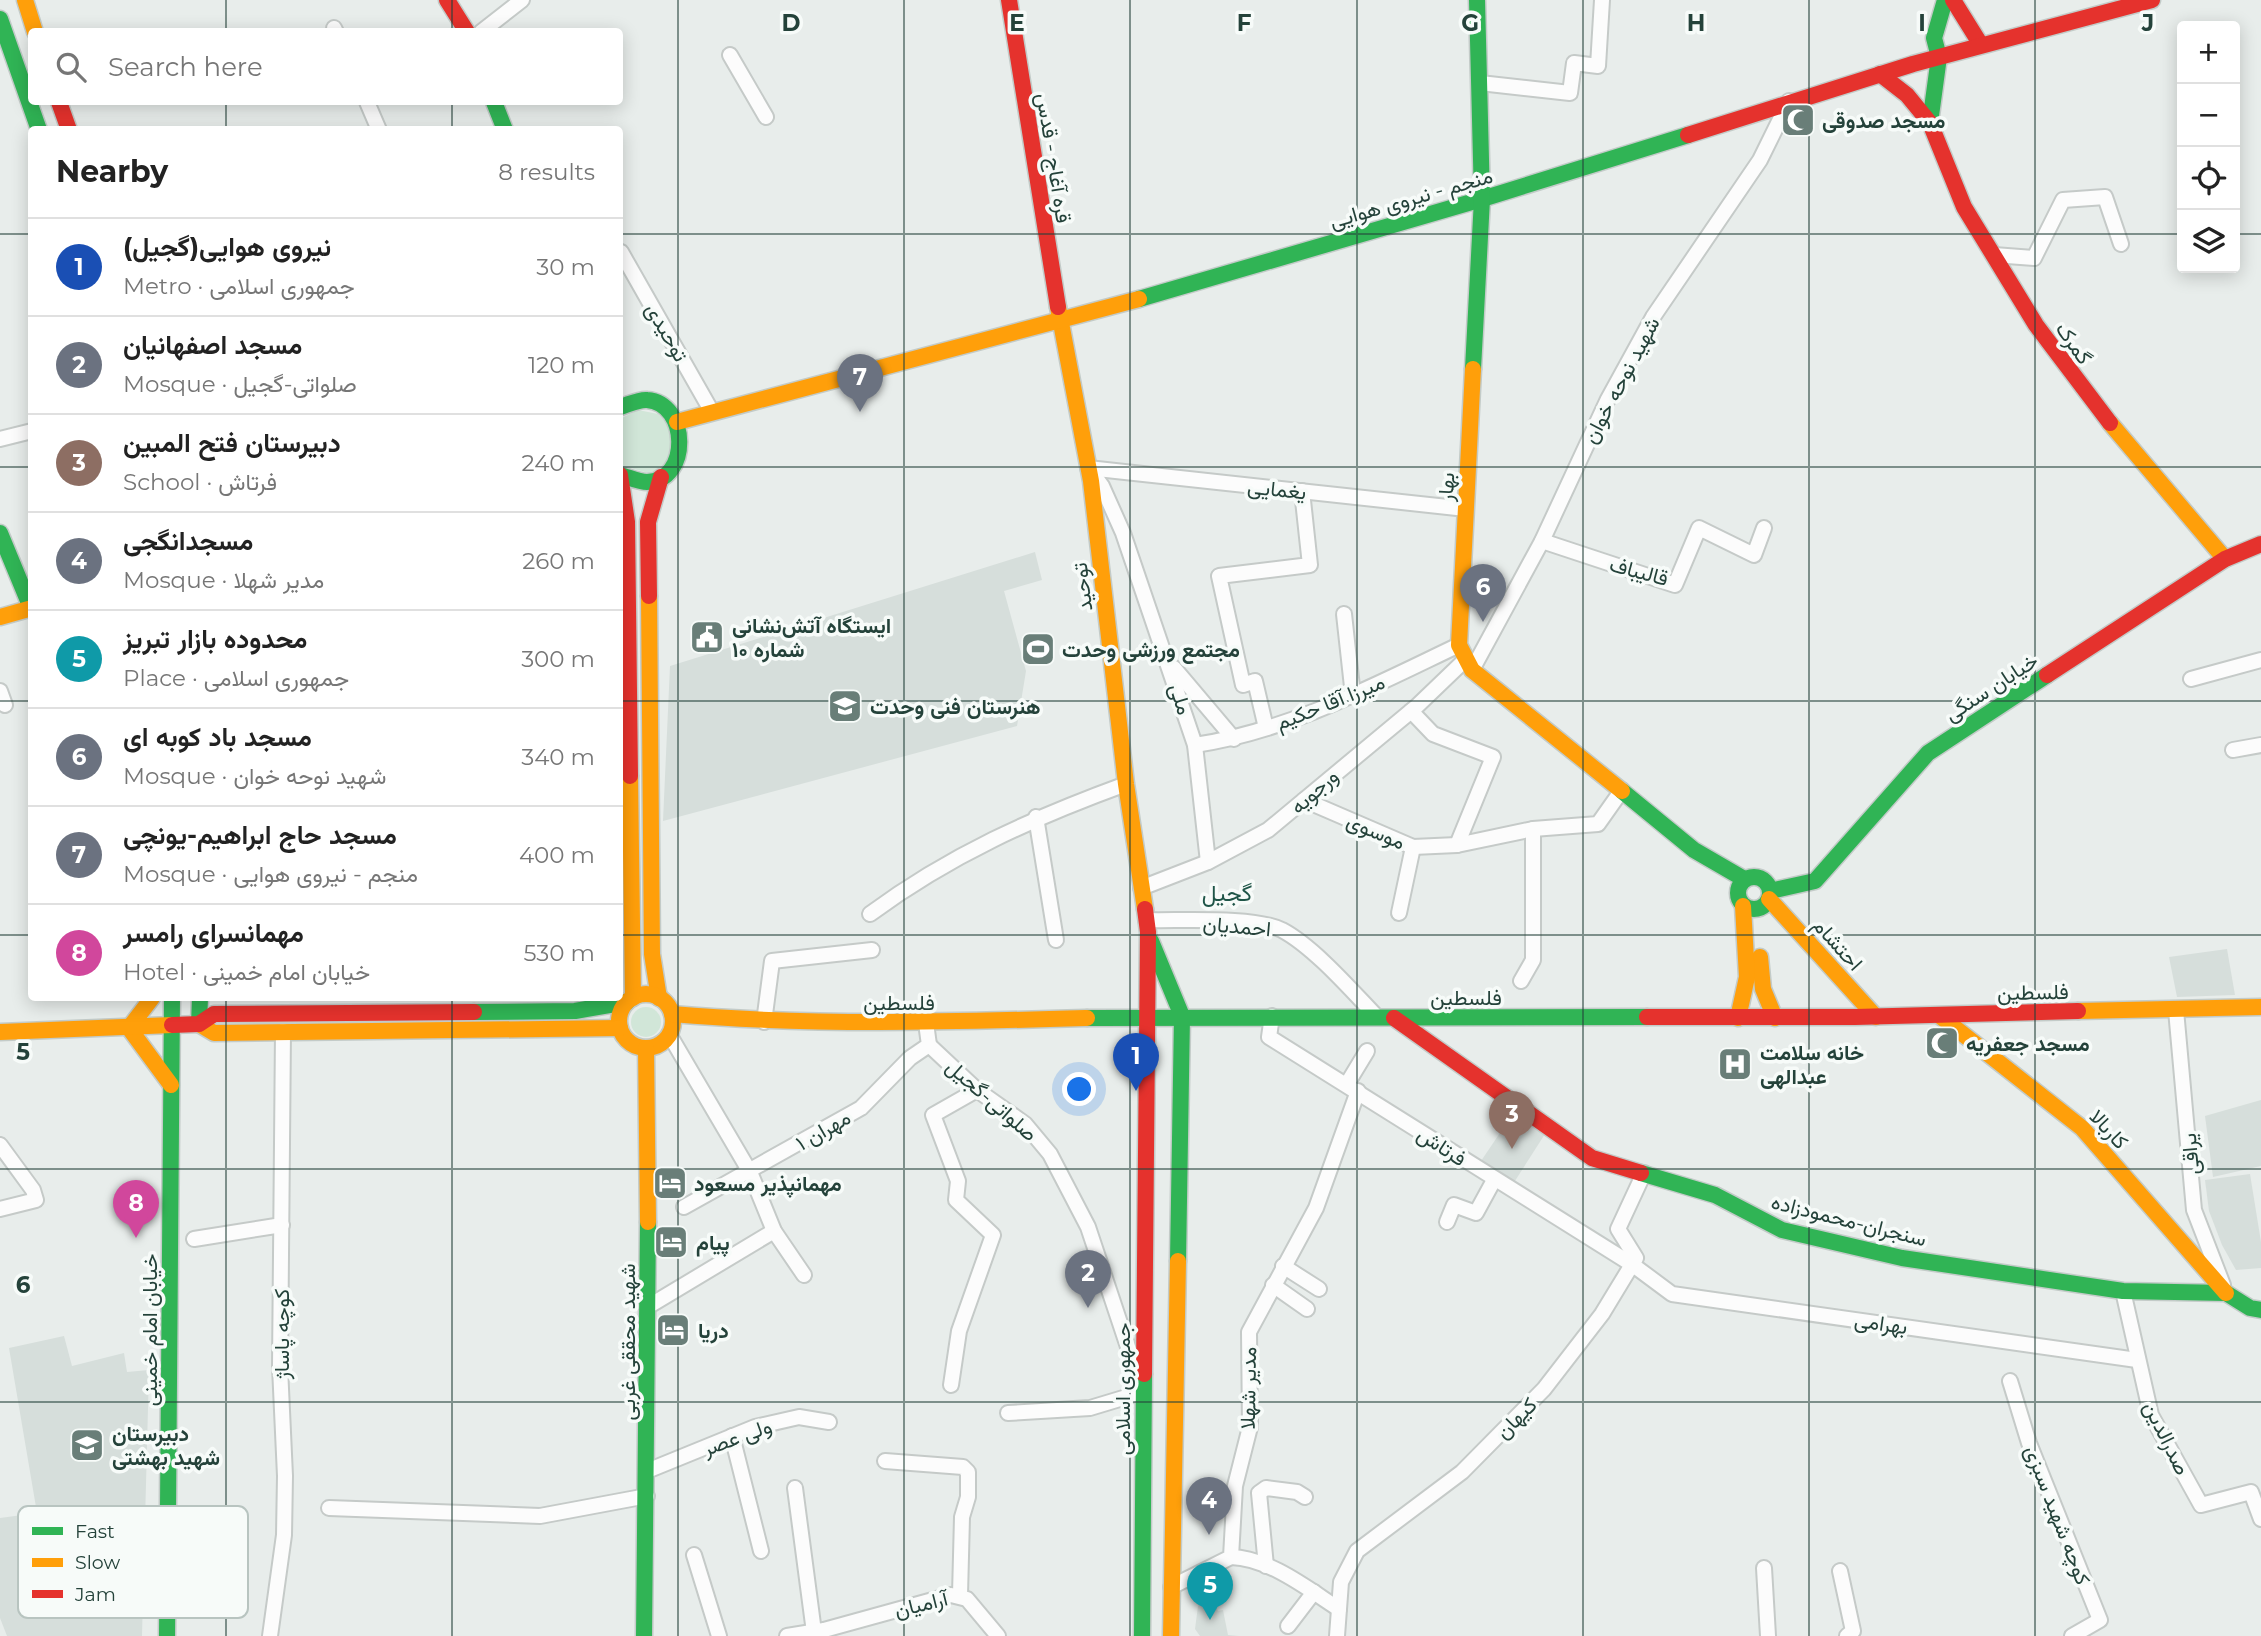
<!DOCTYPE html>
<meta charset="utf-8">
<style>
:root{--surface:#fff;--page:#f6f6f6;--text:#222;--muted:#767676;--line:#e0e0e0;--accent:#ea580c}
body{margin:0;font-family:Montserrat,Vazirmatn,sans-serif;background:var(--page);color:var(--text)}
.controls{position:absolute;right:21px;top:21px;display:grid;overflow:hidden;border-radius:7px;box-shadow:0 4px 18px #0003}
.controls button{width:63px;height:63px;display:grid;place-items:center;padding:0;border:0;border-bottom:2px solid var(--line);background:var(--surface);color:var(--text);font:35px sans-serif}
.you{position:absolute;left:1080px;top:1090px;width:24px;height:24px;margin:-18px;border:5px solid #fff;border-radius:50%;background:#1a73e8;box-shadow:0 0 0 10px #1a73e833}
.badge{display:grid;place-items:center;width:46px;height:46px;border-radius:50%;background:var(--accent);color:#fff;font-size:23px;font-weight:700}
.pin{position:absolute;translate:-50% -58px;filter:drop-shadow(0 2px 4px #0008)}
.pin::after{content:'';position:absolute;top:37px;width:24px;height:21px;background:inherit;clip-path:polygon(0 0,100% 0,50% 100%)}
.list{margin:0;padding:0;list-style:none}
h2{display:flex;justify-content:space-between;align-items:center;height:91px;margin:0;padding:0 28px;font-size:30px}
h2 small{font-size:23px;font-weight:400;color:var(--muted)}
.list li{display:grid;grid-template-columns:46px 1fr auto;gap:21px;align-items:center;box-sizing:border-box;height:98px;padding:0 28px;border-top:2px solid var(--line)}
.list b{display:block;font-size:26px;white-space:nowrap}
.list p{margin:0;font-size:23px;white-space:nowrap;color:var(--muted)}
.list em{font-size:23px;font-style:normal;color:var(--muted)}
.icon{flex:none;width:38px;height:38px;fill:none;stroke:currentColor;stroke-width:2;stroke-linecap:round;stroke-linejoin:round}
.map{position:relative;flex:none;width:2261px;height:1636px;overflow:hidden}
.search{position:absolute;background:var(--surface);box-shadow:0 4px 18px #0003;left:28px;top:28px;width:595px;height:77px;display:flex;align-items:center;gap:18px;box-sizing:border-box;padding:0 24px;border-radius:7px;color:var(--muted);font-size:26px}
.panel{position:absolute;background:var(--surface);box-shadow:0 4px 18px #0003;left:28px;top:126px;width:595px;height:875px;border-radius:7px}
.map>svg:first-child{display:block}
</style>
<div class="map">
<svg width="2261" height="1636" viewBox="0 0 2261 1636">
<rect width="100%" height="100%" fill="#e8edeb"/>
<g fill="#d6dedb">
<polygon points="1035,552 1042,580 1004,591 1026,671 1017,726 663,821 670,666"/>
<polygon points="2227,949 2235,995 2177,997 2169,957"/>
<polygon points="2261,1100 2261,1166 2213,1177 2205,1116"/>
<polygon points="1514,1112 1545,1134 1513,1184 1479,1164"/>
<polygon points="2250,1174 2261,1242 2261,1268 2236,1270 2222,1245 2209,1211 2205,1180"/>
<polygon points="64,1336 72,1366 124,1353 127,1372 149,1370 142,1636 7,1636 0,1618 0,1518 37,1513 9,1348"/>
<polygon points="1204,1597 1212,1600 1218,1611 1223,1610 1228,1635 1239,1636 1200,1636 1195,1629 1198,1606"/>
</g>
<g fill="#d1e6d8">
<polygon points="638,410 658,414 672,429 670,461 652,474 620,465 620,419"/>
<circle cx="646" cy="1022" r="15"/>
</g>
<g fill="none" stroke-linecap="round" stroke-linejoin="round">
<g stroke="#c5cac8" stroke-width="18">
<g id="street">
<polyline points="334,28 336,32"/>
<polyline points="481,32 522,0"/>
<polyline points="730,55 766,117"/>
<polyline points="1480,83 1570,93 1574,63 1598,66 1602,0"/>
<polyline points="367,102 379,130"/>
<polyline points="621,252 712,412"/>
<polyline points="1994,255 2034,258 2063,200 2105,197 2121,244"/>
<polyline points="0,439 32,431"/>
<polyline points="1088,468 1466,509"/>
<polyline points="1092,472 1102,486 1123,533 1195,745 1208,862"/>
<polyline points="1542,541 1675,585 1699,528 1754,555 1764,528"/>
<polyline points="1344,614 1353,696"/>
<polyline points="1174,668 1234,739"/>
<polyline points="1472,670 1542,541 1608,399 1653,317 1760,160 1789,101"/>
<polyline points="2191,679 2261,660"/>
<polyline points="0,691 5,705"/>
<polyline points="1411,711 1433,734 1493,757 1457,845"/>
<polyline points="1266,728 1255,681 1243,685 1219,576 1310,565 1302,491"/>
<path d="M1195,745c94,-14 180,-60 264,-100"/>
<polyline points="2233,750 2261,745"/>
<polyline points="1304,800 1413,847 1457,845 1533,829 1598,824 1622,790"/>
<polyline points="1036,817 1056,940"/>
<polyline points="1141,888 1208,862 1268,830 1416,707 1465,660"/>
<polyline points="1399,913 1413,847"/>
<path d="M870,914c80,-59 163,-96 256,-130"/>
<path d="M1146,920c34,1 108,-4 136,10 32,17 70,61 96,88"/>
<polyline points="1521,981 1533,960 1533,829"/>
<polyline points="2176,1010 2194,1210 2223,1285"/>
<polyline points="1272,1016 1269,1037 1633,1265 1672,1294 2137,1360"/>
<polyline points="764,1022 772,961 872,950"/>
<polyline points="669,1034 750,1172 774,1231 804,1275"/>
<polyline points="929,1045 977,1090 1025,1124 1050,1154 1088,1227 1143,1392 1090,1408 1008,1413"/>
<polyline points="1347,1084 1367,1051"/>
<polyline points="0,1145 33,1190 36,1200 0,1209"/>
<polyline points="684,1207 861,1108 910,1058 929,1045 926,1023"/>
<polyline points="1447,1222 1454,1205 1476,1213 1494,1180"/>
<polyline points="194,1239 282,1225"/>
<polyline points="1283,1266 1319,1289"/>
<polyline points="1273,1285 1307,1309"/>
<polyline points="2123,1291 2151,1415 2201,1505 2251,1492 2261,1519"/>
<polyline points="649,1306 774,1231"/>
<polyline points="2010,1381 2029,1443 2100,1620 2072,1636"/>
<polyline points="951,1385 959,1331 993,1235 956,1200 958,1181 933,1115 977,1090"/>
<polyline points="732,1436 761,1551"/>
<polyline points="885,1461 963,1467 968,1472 968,1497 962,1517 960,1595"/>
<polyline points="647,1471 755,1427 799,1417 829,1422"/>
<polyline points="795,1488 814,1632"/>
<polyline points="329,1508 540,1516 647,1496"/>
<polyline points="694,1555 719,1636"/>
<path d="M1231,1557c38,1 77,32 108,52"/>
<polyline points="1266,1566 1259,1493 1266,1488 1297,1492 1305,1497"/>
<polyline points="1764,1568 1768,1636"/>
<polyline points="1840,1571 1853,1631 1847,1636"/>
<polyline points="1171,1587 1231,1557 1235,1486 1250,1427 1249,1332 1316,1208 1358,1091"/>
<polyline points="1288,1626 1314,1592"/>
<polyline points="270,1636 284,1535 285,1476 280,1367 283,1031"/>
<polyline points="787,1636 824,1630 951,1595 967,1599 998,1636"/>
<polyline points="1337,1636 1341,1582 1357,1551 1462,1472 1544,1389 1602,1314 1636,1258 1618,1229 1644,1173"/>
</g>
</g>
<g stroke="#c3cbc8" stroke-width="19">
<g id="fast">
<polyline points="0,19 39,130"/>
<polyline points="494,102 505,130"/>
<polyline points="1930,123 1939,57 1934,38 1945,0"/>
<polyline points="1139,299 1482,199 1688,135"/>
<polyline points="1473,369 1482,199 1477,0"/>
<path d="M620,407c8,-2 19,-8 27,-7 42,3 44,81 0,82 -8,0 -19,-5 -27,-7"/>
<polyline points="0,533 31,608"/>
<polyline points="1622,791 1694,850 1744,879"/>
<circle cx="1754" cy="893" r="16"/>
<polyline points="1770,891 1815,881 1928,753 2047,675"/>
<polyline points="1151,941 1182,1016 1178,1261"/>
<polyline points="474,1012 575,1011 627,1002"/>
<polyline points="1087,1018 1647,1017"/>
<polyline points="199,1024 200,998"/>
<polyline points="1641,1173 1715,1195 1782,1230 1902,1258 2123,1291 2226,1293 2250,1308 2261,1310"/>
<polyline points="167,1636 172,998"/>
<polyline points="644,1636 648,1222"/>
<polyline points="1142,1636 1144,1374"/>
</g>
</g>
<g stroke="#c3cbc8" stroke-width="19">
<g id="slow">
<polyline points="25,0 35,32"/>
<polyline points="1058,307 1091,481 1126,784 1145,909"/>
<polyline points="1473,369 1459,645 1472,670 1622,791"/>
<polyline points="677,422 1139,299"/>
<polyline points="2110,423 2225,559"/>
<polyline points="649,596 652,954 659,998"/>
<polyline points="0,617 32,608"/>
<polyline points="630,776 633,998"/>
<polyline points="1769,899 1876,1017"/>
<polyline points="1760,957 1763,989 1775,1018"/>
<circle cx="646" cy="1021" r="27"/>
<polyline points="152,998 129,1028 171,1085"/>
<polyline points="2078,1011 2261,1007"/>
<path d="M672,1014c139,12 276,8 415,4"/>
<polyline points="1940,1016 2082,1128 2226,1293"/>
<polyline points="1738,1018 1747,977 1743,906"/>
<polyline points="199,1024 214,1033 620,1028"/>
<polyline points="0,1032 172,1025"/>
<polyline points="646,1048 648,1222"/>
<polyline points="1171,1636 1178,1261"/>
</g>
</g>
<g stroke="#c3cbc8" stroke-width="19">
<g id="jam">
<polyline points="447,0 467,32"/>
<polyline points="1009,0 1058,307"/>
<polyline points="1953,0 1981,45"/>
<polyline points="1880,74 1907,95 1930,123 1964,207 2036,325 2110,423"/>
<polyline points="59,102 69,130"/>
<polyline points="1688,135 1913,64 2152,0"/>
<polyline points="620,475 627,522 630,776"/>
<polyline points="649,596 648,522 661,477"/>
<polyline points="2047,675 2225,559 2261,544"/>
<polyline points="1647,1017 1855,1017 2078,1011"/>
<polyline points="1394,1018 1592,1158 1641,1173"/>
<polyline points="172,1025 199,1024 214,1014 474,1012"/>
<polyline points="1144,1374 1148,932 1145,909"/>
</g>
</g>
<use href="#street" stroke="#fcfcfc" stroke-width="14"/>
<use href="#fast" stroke="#30b455" stroke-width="16"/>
<use href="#slow" stroke="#ff9f0a" stroke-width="16"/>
<use href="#jam" stroke="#e5322d" stroke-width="16"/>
</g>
<path fill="none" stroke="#24423a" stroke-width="2" stroke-opacity="0.55" d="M226,0v32M452,0v32M678,0v1636M904,0v1636M1130,0v1636M1357,0v1636M1583,0v1636M1809,0v1636M2035,0v1636M226,102v28M452,102v28M0,234h32M620,234h1562M2235,234h26M0,467h32M620,467h1641M0,701h32M620,701h1641M0,935h32M620,935h1641M226,998v638M452,998v638M0,1169h2261M0,1402h2261"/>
<defs>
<g id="mosque-square" transform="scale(1.75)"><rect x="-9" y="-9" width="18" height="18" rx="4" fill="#697e78" stroke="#f7fbf9"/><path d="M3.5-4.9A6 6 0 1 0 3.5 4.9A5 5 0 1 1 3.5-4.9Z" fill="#fff"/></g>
<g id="civic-square" transform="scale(1.75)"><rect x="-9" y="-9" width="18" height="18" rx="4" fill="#697e78" stroke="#f7fbf9"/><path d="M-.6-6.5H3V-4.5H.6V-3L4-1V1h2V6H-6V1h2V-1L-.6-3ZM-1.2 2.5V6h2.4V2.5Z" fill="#fff"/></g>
<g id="stadium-square" transform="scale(1.75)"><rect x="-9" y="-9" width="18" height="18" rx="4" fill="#697e78" stroke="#f7fbf9"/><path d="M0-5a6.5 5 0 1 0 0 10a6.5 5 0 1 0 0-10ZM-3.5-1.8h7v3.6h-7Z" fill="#fff"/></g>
<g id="school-square" transform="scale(1.75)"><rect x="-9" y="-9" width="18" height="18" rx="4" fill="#697e78" stroke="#f7fbf9"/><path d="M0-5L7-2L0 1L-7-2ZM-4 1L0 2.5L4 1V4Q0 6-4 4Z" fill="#fff"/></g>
<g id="hospital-square" transform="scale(1.75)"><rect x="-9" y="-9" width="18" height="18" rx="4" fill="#697e78" stroke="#f7fbf9"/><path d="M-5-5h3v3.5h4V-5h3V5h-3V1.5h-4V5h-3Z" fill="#fff"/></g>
<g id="hotel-square" transform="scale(1.75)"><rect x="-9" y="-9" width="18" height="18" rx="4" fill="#697e78" stroke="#f7fbf9"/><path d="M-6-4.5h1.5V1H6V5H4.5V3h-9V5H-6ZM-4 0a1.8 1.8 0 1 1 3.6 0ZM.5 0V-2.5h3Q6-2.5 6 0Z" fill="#fff"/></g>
</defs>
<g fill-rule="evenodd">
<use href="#mosque-square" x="1798" y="120"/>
<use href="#civic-square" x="707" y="637"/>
<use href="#stadium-square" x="1038" y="649"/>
<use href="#school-square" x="845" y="706"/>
<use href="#mosque-square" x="1942" y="1043"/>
<use href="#hospital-square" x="1735" y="1064"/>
<use href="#hotel-square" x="670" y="1183"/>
<use href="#hotel-square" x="671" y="1242"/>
<use href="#hotel-square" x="673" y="1330"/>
<use href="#school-square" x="87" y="1445"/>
</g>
<g text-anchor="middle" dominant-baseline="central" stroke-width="7" stroke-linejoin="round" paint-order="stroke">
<g font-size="21" font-weight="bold" fill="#24423a" stroke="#f7fbf9" text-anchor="start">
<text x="1822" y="120">مسجد صدوقی</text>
<text x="732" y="625">ایستگاه آتش‌نشانی<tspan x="732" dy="24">شماره ۱۰</tspan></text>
<text x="1062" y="649">مجتمع ورزشی وحدت</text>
<text x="870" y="706">هنرستان فنی وحدت</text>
<text x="1966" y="1043">مسجد جعفریه</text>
<text x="1760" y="1052">خانه سلامت<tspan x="1760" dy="24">عبدالهی</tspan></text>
<text x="694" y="1183">مهمانپذیر مسعود</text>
<text x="696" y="1242">پیام</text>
<text x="698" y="1330">دریا</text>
<text x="112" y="1433">دبیرستان<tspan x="112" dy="24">شهید بهشتی</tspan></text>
</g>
<g font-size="21" fill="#24423a" stroke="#f7fbf9">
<text transform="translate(1054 158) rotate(81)">قره آغاج - قدس</text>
<text transform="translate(1411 198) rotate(-16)">منجم - نیروی هوایی</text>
<text transform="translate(667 332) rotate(60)">توحیدی</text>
<text transform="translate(2074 343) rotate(55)">گمرک</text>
<text transform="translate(1621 380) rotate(-62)">شهید نوحه خوان</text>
<text transform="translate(1446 487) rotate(-87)">بهار</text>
<text transform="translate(1277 489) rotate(6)">یغمایی</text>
<text transform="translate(1639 571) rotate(15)">قالیباف</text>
<text transform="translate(1082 587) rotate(-97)">توحید</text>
<text transform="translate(1991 687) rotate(-33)">خیابان سنگی</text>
<text transform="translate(1181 699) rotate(73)">ملی</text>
<text transform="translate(1330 702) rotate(-22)">میرزا آقا حکیم</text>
<text transform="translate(1314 791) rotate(-42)">ورجویه</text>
<text transform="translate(1376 831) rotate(23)">موسوی</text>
<text transform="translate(1237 926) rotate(5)">احمدیان</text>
<text transform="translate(1838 944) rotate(48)">احتشام</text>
<text transform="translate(2033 992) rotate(-1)">فلسطین</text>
<text x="1466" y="997">فلسطین</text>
<text x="899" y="1002">فلسطین</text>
<text transform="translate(992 1100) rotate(41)">صلواتی-گجیل</text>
<text transform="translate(2109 1129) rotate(47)">کاربالا</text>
<text transform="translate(823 1130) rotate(-30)">مهران ۱</text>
<text transform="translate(1442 1146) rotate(33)">فرتاش</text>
<text transform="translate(2190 1154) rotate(-95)">یراقی</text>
<text transform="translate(1849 1220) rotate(14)">سنجران-محمودزاده</text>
<text transform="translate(1881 1323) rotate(8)">بهرامی</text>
<text transform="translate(149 1330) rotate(-90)">خیابان امام خمینی</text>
<text transform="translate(281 1334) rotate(-90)">کوچه پاساژ</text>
<text transform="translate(627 1342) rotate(-90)">شهید محققی غربی</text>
<text transform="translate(1248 1388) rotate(-89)">مدیر شهلا</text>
<text transform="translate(1122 1389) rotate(-90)">جمهوری اسلامی</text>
<text transform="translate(1516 1418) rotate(-45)">کیهان</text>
<text transform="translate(737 1437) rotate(-20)">ولی عصر</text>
<text transform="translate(2167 1438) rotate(64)">صدرالدین</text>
<text transform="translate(2058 1515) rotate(69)">کوچه شهید سبزی</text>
<text transform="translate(921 1604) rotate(-14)">آرامیان</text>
</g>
<g font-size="23" fill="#1f5548" stroke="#f7fbf9">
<text x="1227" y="893">گجیل</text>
</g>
</g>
<rect x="18" y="1506" width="230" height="112" rx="10" fill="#f7fbf9" stroke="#b8c4c0" stroke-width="2"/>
<rect x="32" y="1527" width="31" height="8" fill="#30b455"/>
<rect x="32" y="1558" width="31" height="9" fill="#ff9f0a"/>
<rect x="32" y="1590" width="31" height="8" fill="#e5322d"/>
<g font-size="19" fill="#24423a">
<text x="75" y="1538">Fast</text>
<text x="75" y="1569">Slow</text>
<text x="75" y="1601">Jam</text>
</g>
<g font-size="23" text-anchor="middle" font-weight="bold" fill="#24423a" stroke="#f7fbf9" stroke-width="7" stroke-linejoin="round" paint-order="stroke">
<text x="791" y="31">D</text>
<text x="1017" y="31">E</text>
<text x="1244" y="31">F</text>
<text x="1470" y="31">G</text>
<text x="1696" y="31">H</text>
<text x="1922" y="31">I</text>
<text x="2148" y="31">J</text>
<text x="23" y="1060">5</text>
<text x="23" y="1293">6</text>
</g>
</svg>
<div class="controls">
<button>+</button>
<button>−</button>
<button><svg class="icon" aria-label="locate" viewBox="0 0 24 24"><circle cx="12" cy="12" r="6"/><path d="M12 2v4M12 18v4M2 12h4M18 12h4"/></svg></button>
<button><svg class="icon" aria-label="layers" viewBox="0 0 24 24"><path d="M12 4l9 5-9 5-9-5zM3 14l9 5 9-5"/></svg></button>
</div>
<div class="you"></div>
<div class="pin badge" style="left:1136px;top:1091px;background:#1a4fb4">1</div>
<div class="pin badge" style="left:1088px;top:1308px;background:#6b7280">2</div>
<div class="pin badge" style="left:1512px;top:1149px;background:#8d6e63">3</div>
<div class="pin badge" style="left:1209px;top:1535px;background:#6b7280">4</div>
<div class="pin badge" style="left:1210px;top:1620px;background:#0f9aa8">5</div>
<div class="pin badge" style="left:1483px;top:622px;background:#6b7280">6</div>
<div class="pin badge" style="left:860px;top:412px;background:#6b7280">7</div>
<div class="pin badge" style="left:136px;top:1238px;background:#d1479c">8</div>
<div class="search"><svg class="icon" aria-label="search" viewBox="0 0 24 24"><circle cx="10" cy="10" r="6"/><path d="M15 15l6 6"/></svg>Search here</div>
<section class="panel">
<h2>Nearby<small>8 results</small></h2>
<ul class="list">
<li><span class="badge" style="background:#1a4fb4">1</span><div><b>نیروی هوایی(گجیل)</b><p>Metro · جمهوری اسلامی</p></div><em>30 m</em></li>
<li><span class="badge" style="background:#6b7280">2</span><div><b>مسجد اصفهانیان</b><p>Mosque · صلواتی-گجیل</p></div><em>120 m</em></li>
<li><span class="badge" style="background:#8d6e63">3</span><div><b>دبیرستان فتح المبین</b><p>School · فرتاش</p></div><em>240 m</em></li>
<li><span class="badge" style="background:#6b7280">4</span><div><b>مسجدانگجی</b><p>Mosque · مدیر شهلا</p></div><em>260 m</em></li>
<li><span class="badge" style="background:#0f9aa8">5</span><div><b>محدوده بازار تبریز</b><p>Place · جمهوری اسلامی</p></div><em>300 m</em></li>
<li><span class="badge" style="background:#6b7280">6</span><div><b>مسجد باد کوبه ای</b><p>Mosque · شهید نوحه خوان</p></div><em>340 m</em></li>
<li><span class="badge" style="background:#6b7280">7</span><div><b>مسجد حاج ابراهیم-یونچی</b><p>Mosque · منجم - نیروی هوایی</p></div><em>400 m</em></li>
<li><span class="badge" style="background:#d1479c">8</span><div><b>مهمانسرای رامسر</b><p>Hotel · خیابان امام خمینی</p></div><em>530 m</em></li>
</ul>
</section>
</div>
